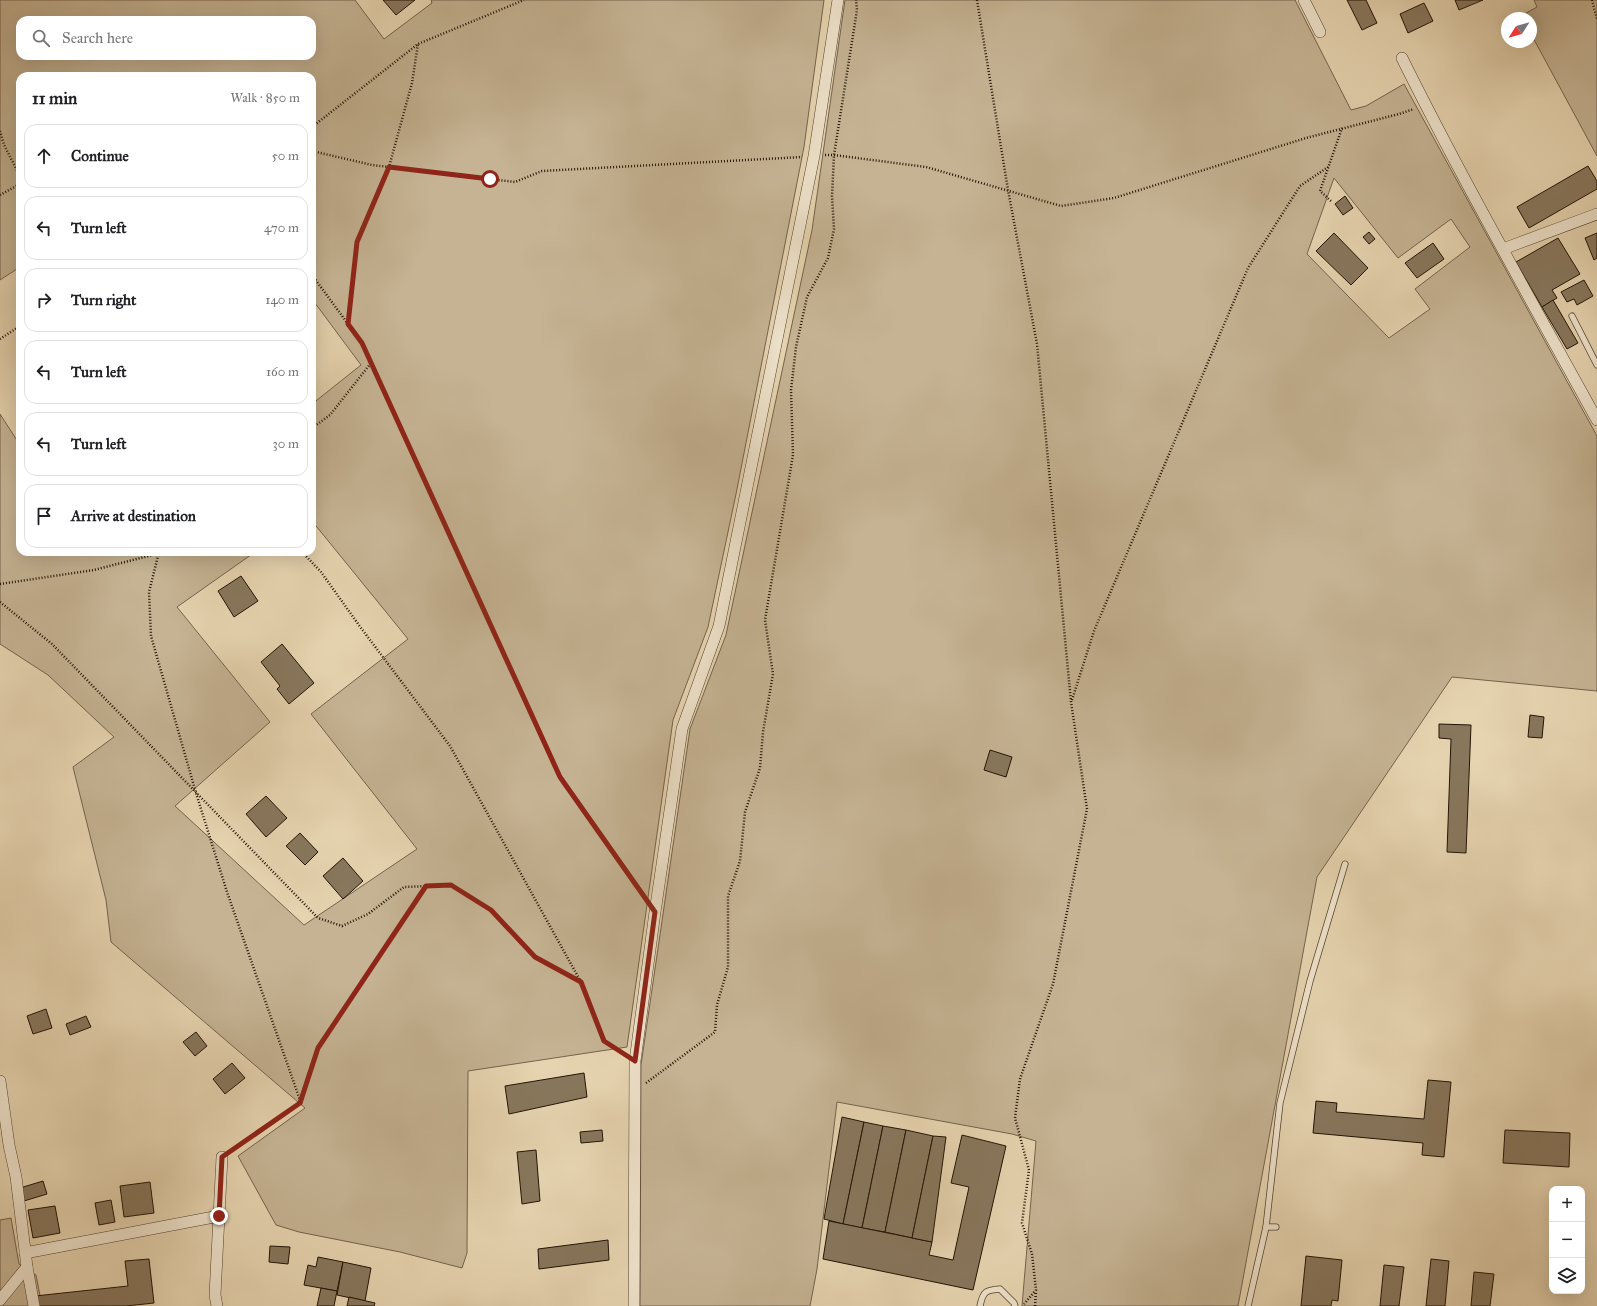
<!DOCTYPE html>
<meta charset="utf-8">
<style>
:root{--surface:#fff;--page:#f2f2f2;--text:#202124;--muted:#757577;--line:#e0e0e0}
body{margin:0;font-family:"IM FELL Great Primer",serif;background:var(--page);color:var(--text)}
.controls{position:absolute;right:12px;bottom:12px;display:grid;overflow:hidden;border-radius:8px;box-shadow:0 4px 16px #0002}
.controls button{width:36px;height:36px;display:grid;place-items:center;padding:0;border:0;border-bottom:1px solid var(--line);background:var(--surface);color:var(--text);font:20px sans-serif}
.compass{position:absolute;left:1501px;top:12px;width:36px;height:36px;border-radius:50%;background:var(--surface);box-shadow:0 4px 16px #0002;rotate:234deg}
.stop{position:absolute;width:12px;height:12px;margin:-9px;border:3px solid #8f2418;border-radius:50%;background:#fff}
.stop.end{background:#8f2418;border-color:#fff;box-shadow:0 1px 4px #0008}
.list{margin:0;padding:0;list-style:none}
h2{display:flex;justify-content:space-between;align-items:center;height:52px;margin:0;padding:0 16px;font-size:17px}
h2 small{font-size:13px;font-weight:400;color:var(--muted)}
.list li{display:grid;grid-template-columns:26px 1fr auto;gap:12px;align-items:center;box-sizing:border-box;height:64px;margin:0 8px 8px;padding:0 8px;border:1px solid var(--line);border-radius:12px}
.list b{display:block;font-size:15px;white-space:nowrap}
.list em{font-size:13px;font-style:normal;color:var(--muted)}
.icon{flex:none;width:22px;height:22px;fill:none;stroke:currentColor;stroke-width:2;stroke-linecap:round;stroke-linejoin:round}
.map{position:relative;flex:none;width:1597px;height:1306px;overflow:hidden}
.search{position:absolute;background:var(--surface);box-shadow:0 4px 16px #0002;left:16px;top:16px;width:300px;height:44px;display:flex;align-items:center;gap:10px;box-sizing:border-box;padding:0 14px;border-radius:12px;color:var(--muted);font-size:15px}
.panel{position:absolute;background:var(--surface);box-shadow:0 4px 16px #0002;left:16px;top:72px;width:300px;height:484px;border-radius:12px}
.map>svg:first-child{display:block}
</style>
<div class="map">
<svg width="1597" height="1306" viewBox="0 0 1597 1306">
<rect width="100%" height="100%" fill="#e6d4b0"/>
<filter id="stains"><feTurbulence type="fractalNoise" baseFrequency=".005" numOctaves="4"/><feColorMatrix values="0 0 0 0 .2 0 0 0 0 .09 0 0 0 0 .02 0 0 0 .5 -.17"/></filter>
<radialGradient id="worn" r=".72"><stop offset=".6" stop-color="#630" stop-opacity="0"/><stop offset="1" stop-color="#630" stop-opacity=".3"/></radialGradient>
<g fill="#c5b393" stroke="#74634c" fill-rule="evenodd">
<path d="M0,0h355l29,39 48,-36 -1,-3h393l-20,147 -68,347 -28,133 -35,93 -46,327 -159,24 -1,182 -5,15 -62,-16 -101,-20 -23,-7 -38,-69 67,-48 -194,-166 -5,-42 -33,-133 41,-30 -66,-62 -48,-31v-230l20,31v107h69l3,4 5,-4h158l-78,55 93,115 -95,84 129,119 113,-76 -106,-135 97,-75 -96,-118v-117l49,-39 -49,-66v-223h-292v191l-20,13zM20,20h292v36h-292z"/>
<path d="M845,0h450l56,110 15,-4 38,-22 193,352v255l-145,-14 -135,200 -79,429h-216l14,-165 -24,-7 -175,-32 -20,167 -7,37h-170l1,-241 49,-336 36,-94 86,-405zM1334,178l64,80 53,-39 19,28 -55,42 15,20 -41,29 -82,-84z"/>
<polygon points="1534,0 1597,0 1597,156 1531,34 1531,18 1522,18 1521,16 1537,7"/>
<polygon points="11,1218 19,1264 36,1275 42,1306 0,1306 0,1220"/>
</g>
<g fill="#88775d" stroke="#221304">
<polygon points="383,0 415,0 396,15"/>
<polygon points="1347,0 1366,0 1377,23 1362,30"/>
<polygon points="1455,0 1483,0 1459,10"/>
<polygon points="1424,3 1433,21 1408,33 1400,14"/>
<polygon points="1588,166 1597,181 1597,189 1529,228 1517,207"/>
<polygon points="1345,196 1353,208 1343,215 1335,204"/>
<polygon points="1369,232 1375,239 1369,244 1363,237"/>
<polygon points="1334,233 1368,268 1351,285 1316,251"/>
<polygon points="1597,233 1597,258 1594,260 1585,238"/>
<polygon points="1558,238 1580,274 1552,290 1557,298 1542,307 1516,262"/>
<polygon points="1433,243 1444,259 1417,278 1405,263"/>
<polygon points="1584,280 1593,296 1577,305 1574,299 1567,302 1561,292"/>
<polygon points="1553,300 1578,343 1567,349 1542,307"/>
<polygon points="241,576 258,601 234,617 218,591"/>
<polygon points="282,644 314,683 289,704 277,689 280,686 261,662"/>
<polygon points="1530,715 1544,717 1542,738 1528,737"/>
<polygon points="1439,724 1471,725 1466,853 1447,852 1451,739 1439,738"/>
<polygon points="990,750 1012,757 1006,777 984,770"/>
<polygon points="266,796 287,818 266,837 246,814"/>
<polygon points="300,833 318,852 305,865 286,846"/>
<polygon points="343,858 363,881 343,899 323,876"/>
<polygon points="46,1009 52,1028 33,1034 27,1016"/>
<polygon points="86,1016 91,1027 70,1035 66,1024"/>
<polygon points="196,1032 207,1046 195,1056 183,1042"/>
<polygon points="232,1063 245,1078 225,1094 213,1079"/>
<polygon points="584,1073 587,1097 509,1114 505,1086"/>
<polygon points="1428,1080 1451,1082 1444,1157 1422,1155 1423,1143 1313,1133 1316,1101 1337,1103 1336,1112 1424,1119"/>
<polygon points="842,1117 864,1122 843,1224 824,1219"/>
<polygon points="864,1122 883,1126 862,1228 843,1224"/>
<polygon points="883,1126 906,1130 885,1232 862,1228"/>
<polygon points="602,1130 603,1141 581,1143 580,1132"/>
<polygon points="906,1130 933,1136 912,1238 885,1232"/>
<polygon points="1505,1130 1570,1133 1569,1167 1503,1163"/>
<polygon points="962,1135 1006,1146 973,1290 823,1259 829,1221 932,1242 929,1255 953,1260 969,1187 951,1183"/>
<polygon points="933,1136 946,1137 932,1242 912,1238"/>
<polygon points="536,1150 540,1201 522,1204 517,1152"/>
<polygon points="43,1181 47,1194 24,1201 20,1188"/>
<polygon points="150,1182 154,1213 124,1217 120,1186"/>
<polygon points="111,1200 115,1222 99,1225 95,1203"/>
<polygon points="55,1206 60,1233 33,1238 28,1210"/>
<polygon points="608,1240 609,1260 539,1269 538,1249"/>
<polygon points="270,1246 290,1247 288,1264 269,1262"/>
<polygon points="1306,1256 1342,1260 1338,1301 1332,1300 1331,1306 1301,1306"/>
<polygon points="318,1257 343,1262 337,1291 304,1285 308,1265 316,1267"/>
<polygon points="149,1259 154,1303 126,1306 36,1306 35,1296 128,1286 125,1261"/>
<polygon points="1431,1259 1449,1261 1445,1306 1426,1306"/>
<polygon points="343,1262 371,1268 365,1301 337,1295"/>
<polygon points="1384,1265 1404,1267 1399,1306 1380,1306"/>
<polygon points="1474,1272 1494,1274 1490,1306 1471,1306"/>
<polygon points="321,1288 337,1291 334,1306 317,1306"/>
<polygon points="349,1297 375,1303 374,1306 347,1306"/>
</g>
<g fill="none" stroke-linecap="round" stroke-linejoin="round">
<g stroke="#53432f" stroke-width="7">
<g id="service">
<polyline points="1572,316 1597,365"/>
<polyline points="1266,1227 1276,1227"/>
<path d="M980,1306c3,-15 6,-16 20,-17l14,14 1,3"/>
<polyline points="1248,1306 1266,1227 1280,1103 1310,981 1345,864"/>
</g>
</g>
<g stroke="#53432f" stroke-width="12">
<g id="minor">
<polyline points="1304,0 1320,32"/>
<path d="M1402,58c61,123 129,242 195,362"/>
<polyline points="1503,249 1597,214"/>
<polyline points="0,1081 9,1145 16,1177 27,1267 34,1306"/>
<polyline points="25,1253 219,1216"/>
<polyline points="0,1300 27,1267"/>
<polyline points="217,1306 215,1295 222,1157"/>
<polyline points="634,1306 635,1061 655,912 682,729 719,626 814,156 838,0"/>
</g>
</g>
<g stroke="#221304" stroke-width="2.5" stroke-dasharray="1 2" stroke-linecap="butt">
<polyline points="977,0 1008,190 1037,344 1071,702 1087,809 1053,984 1020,1079 1015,1118 1029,1170 1022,1223 1032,1254 1036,1290 1024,1304"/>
<polyline points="1592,0 1597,19"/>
<polyline points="312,127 418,44 524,0"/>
<polyline points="0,131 4,145 20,176"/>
<polyline points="312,151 372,165 515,182 542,171 802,157"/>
<polyline points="825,155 834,155 926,167 1061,206 1114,198 1306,138 1399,114 1414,109"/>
<polyline points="0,195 20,184"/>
<polyline points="1331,201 1320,191 1342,128"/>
<polyline points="312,275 362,343 560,777 645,898"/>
<polyline points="348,323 357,242 389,167 412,83 418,44"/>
<polyline points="0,339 20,326"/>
<polyline points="312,428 330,415 371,363"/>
<polyline points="159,552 149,592 151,636 196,793 227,892 301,1103 231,1150"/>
<polyline points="302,552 321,572 361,628 450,746 581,982 604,1041 624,1054"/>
<polyline points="0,584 94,570 164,552"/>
<polyline points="0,602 52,644 318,918 342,926 368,914 404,887 451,885 491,910 535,957 581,982"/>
<polyline points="1072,700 1094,631 1248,268 1300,186 1328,167"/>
<polyline points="646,1083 715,1032 717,1005 728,967 728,896 740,861 745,812 760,768 763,732 773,674 765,620 793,455 791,390 796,347 807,297 828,258 834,229 832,196 834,155 857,10 856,0"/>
<polyline points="301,1103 318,1048 425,887"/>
<polyline points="1035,1306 1036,1291"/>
</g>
<use href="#service" stroke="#efe3cc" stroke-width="5.5"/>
<use href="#minor" stroke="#efe3cc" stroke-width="11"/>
</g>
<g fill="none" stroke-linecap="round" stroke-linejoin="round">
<polyline stroke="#8f2418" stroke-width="5" points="219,1216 222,1157 300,1103 318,1048 426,886 451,885 491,910 535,957 581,982 604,1041 635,1061 655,912 560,777 362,343 348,324 357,242 389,167 490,179"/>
</g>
<rect width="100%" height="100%" filter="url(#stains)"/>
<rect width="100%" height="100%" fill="url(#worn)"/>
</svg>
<div class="controls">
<button>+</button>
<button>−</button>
<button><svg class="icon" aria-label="layers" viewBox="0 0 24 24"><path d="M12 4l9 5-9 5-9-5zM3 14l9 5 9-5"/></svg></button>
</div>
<svg class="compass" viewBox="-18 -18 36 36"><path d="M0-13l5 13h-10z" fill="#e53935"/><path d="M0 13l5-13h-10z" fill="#757577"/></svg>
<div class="stop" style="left:490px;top:179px"></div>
<div class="stop end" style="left:219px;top:1216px"></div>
<div class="search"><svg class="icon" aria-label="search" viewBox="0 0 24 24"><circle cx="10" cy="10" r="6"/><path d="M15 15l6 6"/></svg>Search here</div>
<section class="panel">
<h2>11 min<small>Walk · 850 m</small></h2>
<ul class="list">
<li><svg class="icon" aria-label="ahead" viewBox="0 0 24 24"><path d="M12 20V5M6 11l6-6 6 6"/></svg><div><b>Continue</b></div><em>50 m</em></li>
<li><svg class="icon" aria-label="left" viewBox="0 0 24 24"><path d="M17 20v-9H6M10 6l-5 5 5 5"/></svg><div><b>Turn left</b></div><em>470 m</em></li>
<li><svg class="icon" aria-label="right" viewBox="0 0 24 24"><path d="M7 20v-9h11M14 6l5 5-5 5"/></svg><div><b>Turn right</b></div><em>140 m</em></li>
<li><svg class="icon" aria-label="left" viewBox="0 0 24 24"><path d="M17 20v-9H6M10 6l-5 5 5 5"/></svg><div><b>Turn left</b></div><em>160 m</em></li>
<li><svg class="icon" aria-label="left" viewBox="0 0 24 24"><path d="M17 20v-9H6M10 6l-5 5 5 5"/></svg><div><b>Turn left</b></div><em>30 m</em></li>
<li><svg class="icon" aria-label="arrive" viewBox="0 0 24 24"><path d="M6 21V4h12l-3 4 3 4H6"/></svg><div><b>Arrive at destination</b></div></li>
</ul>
</section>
</div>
